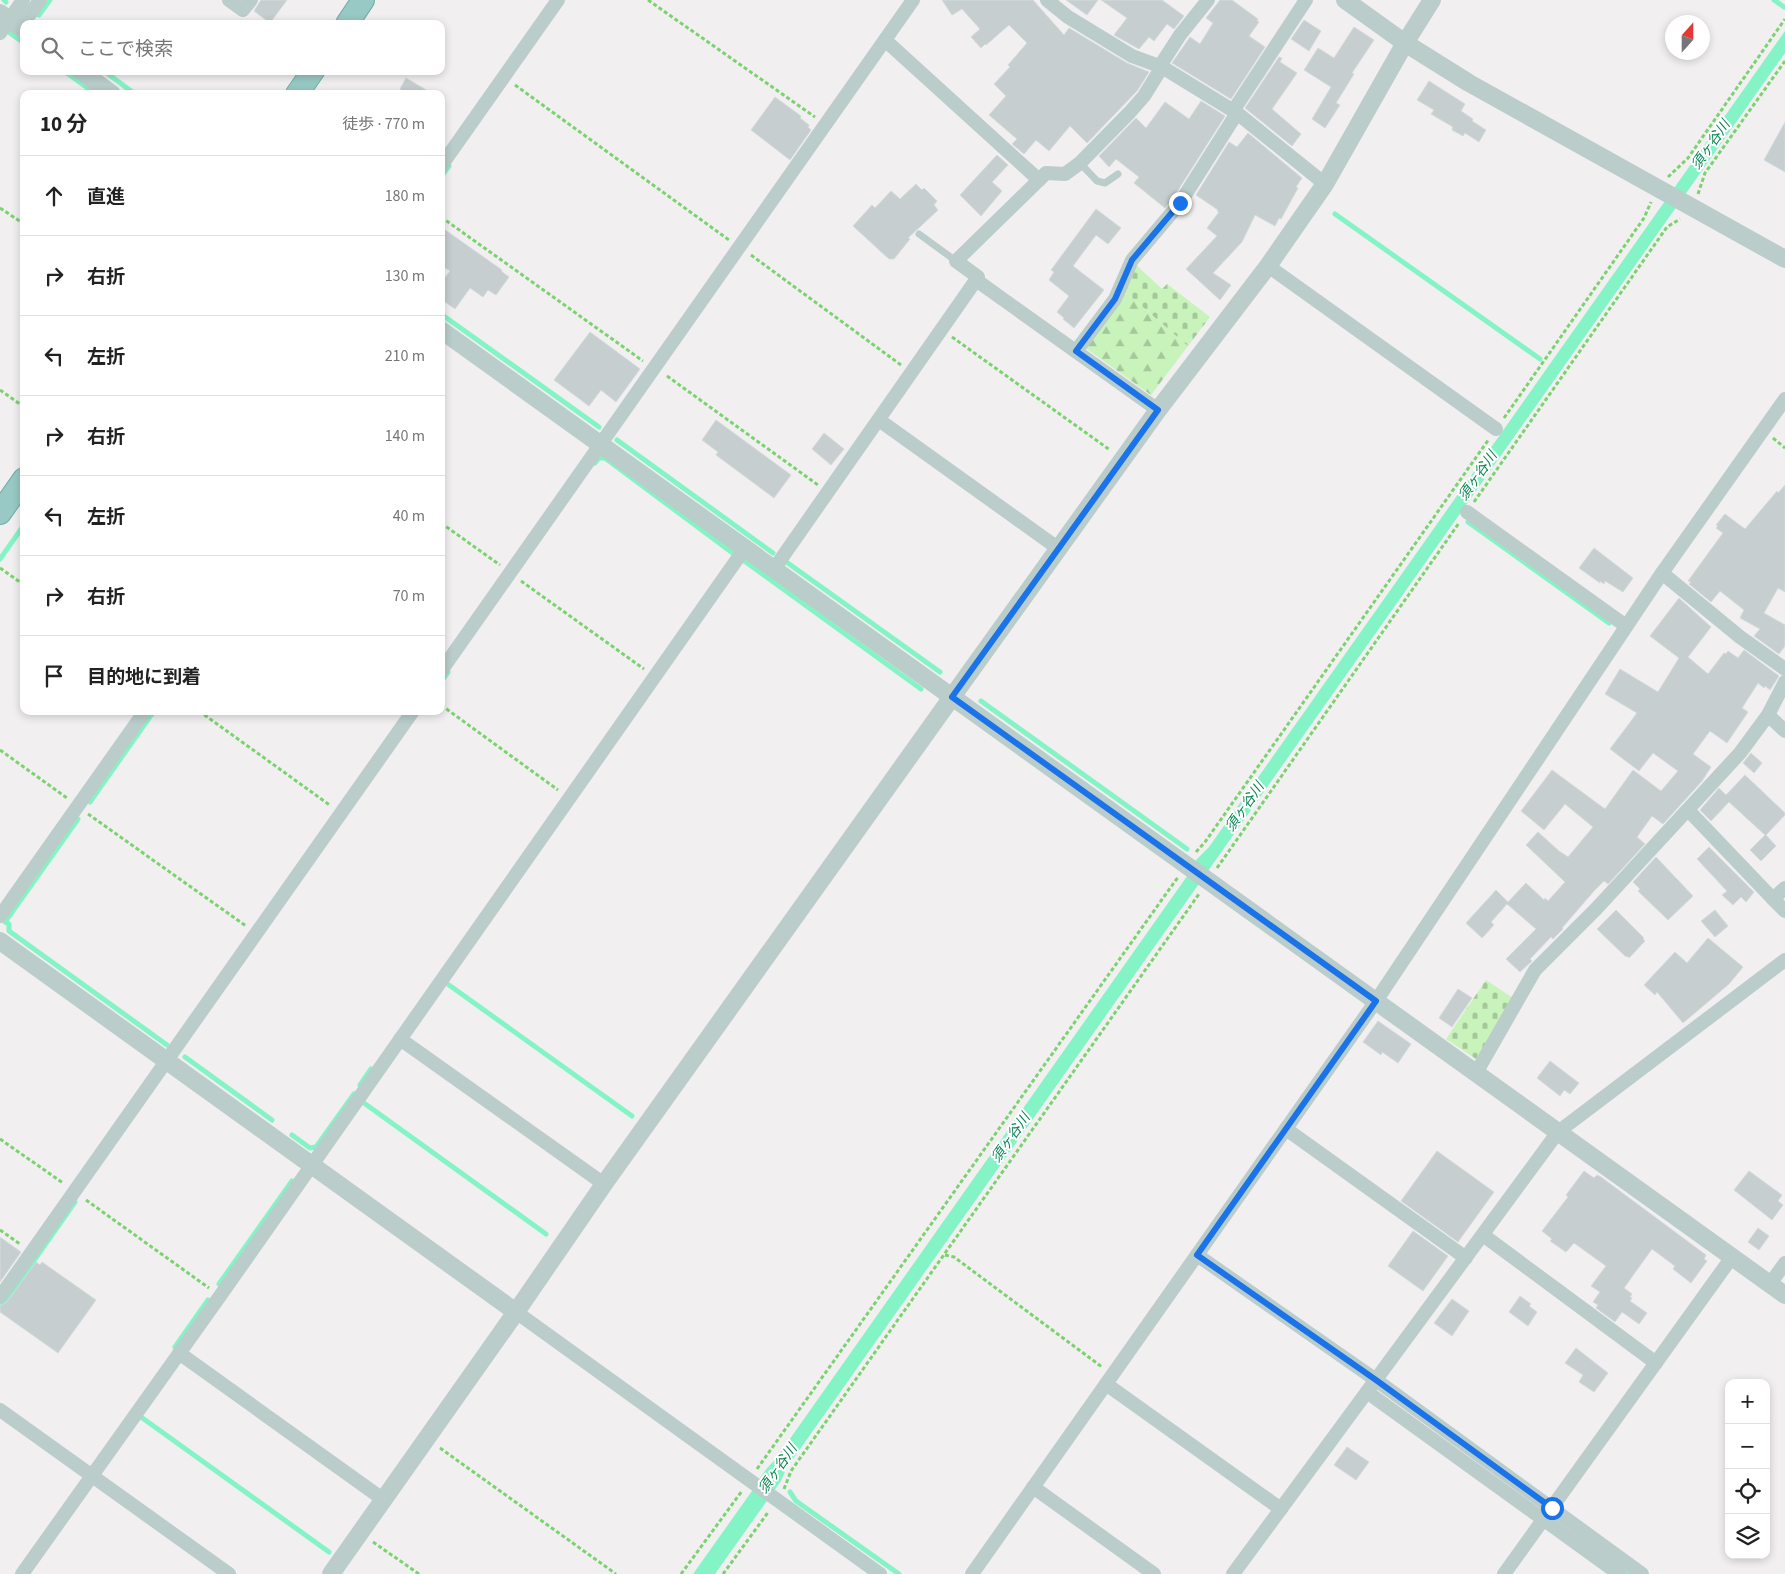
<!DOCTYPE html>
<html lang="ja">
<meta charset="utf-8">
<style>
:root{--surface:#fff;--page:#f2f2f2;--text:#222;--muted:#767676;--line:#e0e0e0}
body{margin:0;font-family:"Source Sans 3","Noto Sans JP",sans-serif;background:var(--page);color:var(--text)}
.controls{position:absolute;right:15px;bottom:15px;display:grid;overflow:hidden;border-radius:10px;box-shadow:0 2px 8px #0003}
.controls button{width:45px;height:45px;display:grid;place-items:center;padding:0;border:0;border-bottom:1px solid var(--line);background:var(--surface);color:var(--text);font:25px sans-serif}
.compass{position:absolute;left:1665px;top:15px;width:45px;height:45px;border-radius:50%;background:var(--surface);box-shadow:0 2px 8px #0003;rotate:21deg}
.stop{position:absolute;width:15px;height:15px;margin:-11px;border:4px solid #1a73e8;border-radius:50%;background:#fff}
.stop.end{background:#1a73e8;border-color:#fff;box-shadow:0 1px 5px #0008}
.list{margin:0;padding:0;list-style:none}
h2{display:flex;justify-content:space-between;align-items:center;height:65px;margin:0;padding:0 20px;font-size:21px}
h2 small{font-size:16px;font-weight:400;color:var(--muted)}
.list li{display:grid;grid-template-columns:32px 1fr auto;gap:15px;align-items:center;box-sizing:border-box;height:80px;padding:0 20px;border-top:1px solid var(--line)}
.list b{display:block;font-size:19px;white-space:nowrap}
.list em{font-size:16px;font-style:normal;color:var(--muted)}
.icon{flex:none;width:28px;height:28px;fill:none;stroke:currentColor;stroke-width:2;stroke-linecap:round;stroke-linejoin:round}
.map{position:relative;flex:none;width:1785px;height:1574px;overflow:hidden}
.search{position:absolute;background:var(--surface);box-shadow:0 2px 8px #0003;left:20px;top:20px;width:425px;height:55px;display:flex;align-items:center;gap:12px;box-sizing:border-box;padding:0 18px;border-radius:10px;color:var(--muted);font-size:19px}
.panel{position:absolute;background:var(--surface);box-shadow:0 2px 8px #0003;left:20px;top:90px;width:425px;height:625px;border-radius:10px}
.map>svg:first-child{display:block}
</style>
<div class="map">
<svg width="1785" height="1574" viewBox="0 0 1785 1574">
<defs>
<pattern id="forest-firs" width="22" height="20" patternUnits="userSpaceOnUse" patternTransform="scale(1.25)"><rect width="22" height="20" fill="#c8f3ba"/><path d="M5 1l3.5 6h-7zM16 11l3.5 6h-7z" fill="#a4c89a"/></pattern>
<pattern id="cemetery-stones" width="16" height="16" patternUnits="userSpaceOnUse" patternTransform="scale(1.25)"><rect width="16" height="16" fill="#c8f3ba"/><path d="M2 7V4a2 2 0 0 1 4 0v3zM10 15v-3a2 2 0 0 1 4 0v3z" fill="#a4c89a"/></pattern>
</defs>
<rect width="100%" height="100%" fill="#f2eff1"/>
<polygon fill="url(#forest-firs)" points="1123,290 1188,346 1151,395 1087,349 1085,343"/>
<g fill="url(#cemetery-stones)">
<polygon points="1134,263 1162,289 1167,284 1210,317 1188,346 1123,290"/>
<polygon points="1486,980 1513,998 1476,1059 1446,1039"/>
</g>
<path fill="#84f3c5" d="M1785,31v22l-999,1416 -5,12 -66,93h-22l59,-83c7,-12 13,-22 23,-31l415,-588 6,-12 13,-13z"/>
<g fill="none" stroke-linecap="round" stroke-linejoin="round">
<g stroke="#84f3c5" stroke-width="5">
<polyline points="4,0 6,2"/>
<polyline points="1774,0 1784,7"/>
<polyline points="39,15 50,0"/>
<polyline points="10,33 24,43"/>
<polyline points="64,71 96,94"/>
<polyline points="104,71 135,94"/>
<polyline points="441,177 449,166"/>
<polyline points="1335,214 1540,359"/>
<polyline points="441,314 599,427"/>
<polyline points="617,440 773,553"/>
<polyline points="595,463 599,458 605,458 734,554"/>
<polyline points="1468,522 1609,623"/>
<polyline points="0,559 24,525"/>
<polyline points="743,560 921,689"/>
<polyline points="785,561 940,672"/>
<polyline points="441,682 448,672"/>
<polyline points="981,701 1187,849"/>
<polyline points="90,802 154,711"/>
<polyline points="78,819 5,922 9,924 9,931 167,1045"/>
<polyline points="449,985 632,1116"/>
<polyline points="185,1057 272,1120"/>
<polyline points="360,1085 371,1069"/>
<polyline points="364,1103 546,1234"/>
<polyline points="292,1135 310,1148 316,1147 354,1094"/>
<polyline points="219,1284 292,1181"/>
<polyline points="0,1309 75,1202"/>
<polyline points="175,1347 208,1300"/>
<polyline points="141,1417 329,1552"/>
<polyline points="790,1492 796,1501 899,1574"/>
<polyline points="1618,1566 1630,1574"/>
</g>
</g>
<g fill="#c6cecf" stroke="#d3dbdb">
<polygon points="261,0 287,0 270,23 254,11"/>
<polygon points="942,0 1033,0 1064,35 1069,28 1127,63 1149,72 1137,91 1087,143 1070,126 1049,151 1036,140 1024,154 1012,144 1017,139 989,115 1006,96 994,84 1010,67 1008,65 1027,43 1009,25 986,45 985,44 981,48 971,37 980,29 962,9 952,15"/>
<polygon points="1066,0 1098,0 1087,15"/>
<polygon points="1101,0 1162,0 1184,16 1174,29 1167,24 1154,41 1149,37 1139,49 1114,35 1127,18"/>
<polygon points="1220,0 1232,0 1258,19 1257,21 1259,22 1249,36 1265,47 1231,99 1172,63 1190,37 1200,44 1213,23 1206,18"/>
<polygon points="1304,20 1321,31 1309,51 1291,39"/>
<polygon points="1354,27 1374,40 1352,73 1354,74 1336,103 1340,105 1325,128 1312,119 1331,87 1304,70 1318,48 1334,58"/>
<polygon points="1279,57 1282,58 1280,62 1297,73 1272,109 1301,134 1292,146 1245,108"/>
<polygon points="406,78 433,94 407,94 400,89"/>
<polygon points="1429,81 1465,104 1461,111 1473,119 1472,121 1486,130 1479,142 1465,133 1463,136 1452,130 1453,127 1431,114 1434,110 1417,100"/>
<polygon points="775,97 801,116 800,118 809,125 808,127 811,130 790,160 751,130"/>
<polygon points="1201,101 1225,116 1173,198 1165,208 1134,183 1139,177 1116,159 1109,167 1099,156 1136,118 1146,128 1165,102 1189,119"/>
<polygon points="1785,122 1785,172 1764,160"/>
<polygon points="1248,133 1302,178 1296,187 1298,188 1281,219 1279,218 1275,226 1255,215 1242,242 1213,273 1231,285 1220,300 1186,269 1217,236 1207,228 1219,212 1217,211 1218,210 1196,195 1229,142 1237,147"/>
<polygon points="997,155 1008,165 992,182 1002,191 981,216 960,195"/>
<polygon points="916,184 922,190 924,188 937,201 934,205 938,210 908,238 910,239 894,259 889,259 853,226 872,205 875,208 891,191 900,199"/>
<polygon points="1096,209 1121,228 1108,244 1096,235 1073,266 1104,290 1074,328 1063,319 1064,318 1057,312 1069,296 1049,280 1054,272 1051,270"/>
<polygon points="441,227 502,270 501,271 509,277 496,295 488,290 483,297 470,288 455,309 441,299 441,283 450,271 441,265"/>
<polygon points="590,332 640,369 616,402 601,390 589,406 554,380"/>
<polygon points="716,420 791,475 774,498 716,455 718,452 702,440"/>
<polygon points="824,433 844,449 831,465 812,449"/>
<polygon points="1785,485 1785,592 1778,588 1764,613 1785,625 1785,646 1779,654 1754,636 1760,629 1740,618 1744,610 1720,591 1711,602 1689,584 1691,582 1688,581 1723,533 1716,528 1718,526 1716,525 1725,514 1745,529 1777,491 1778,493"/>
<polygon points="1594,548 1633,578 1623,592 1605,581 1604,584 1600,581 1600,583 1579,568"/>
<polygon points="1679,598 1711,627 1688,657 1708,674 1724,653 1726,654 1728,651 1738,658 1744,650 1779,676 1770,690 1765,686 1764,688 1758,683 1742,708 1748,712 1727,743 1710,731 1693,754 1711,767 1702,781 1663,824 1652,816 1637,837 1645,844 1608,884 1604,881 1594,891 1562,928 1563,929 1553,939 1551,937 1530,959 1532,961 1520,972 1506,959 1536,929 1507,904 1491,922 1494,925 1482,938 1466,923 1496,890 1508,902 1526,883 1544,900 1545,898 1548,901 1565,882 1526,845 1538,832 1559,851 1568,857 1593,827 1565,804 1544,830 1521,811 1552,770 1605,809 1633,770 1661,791 1678,771 1653,753 1639,771 1610,749 1637,713 1605,694 1620,669 1658,692 1679,658 1650,636"/>
<polygon points="1751,753 1762,763 1754,773 1743,763"/>
<polygon points="1745,775 1785,813 1785,815 1766,835 1776,846 1761,861 1750,850 1765,835 1729,802 1711,821 1700,810 1719,788 1726,795"/>
<polygon points="1709,847 1754,892 1746,902 1741,897 1733,905 1722,895 1727,891 1697,859"/>
<polygon points="1656,857 1693,896 1668,920 1638,891 1640,889 1633,882"/>
<polygon points="1616,910 1644,938 1643,939 1645,941 1629,958 1627,956 1626,957 1597,929"/>
<polygon points="1715,910 1728,926 1715,937 1701,921"/>
<polygon points="1708,938 1743,967 1729,984 1683,1023 1657,992 1655,995 1644,985 1675,952 1687,963"/>
<polygon points="1458,989 1472,998 1452,1027 1439,1018"/>
<polygon points="1378,1021 1411,1044 1398,1063 1382,1052 1381,1055 1363,1042"/>
<polygon points="1550,1061 1579,1083 1570,1094 1564,1090 1560,1096 1537,1078"/>
<polygon points="1437,1151 1494,1192 1458,1242 1401,1201"/>
<polygon points="1584,1171 1594,1178 1597,1175 1601,1177 1706,1255 1704,1259 1707,1261 1691,1283 1673,1269 1675,1266 1652,1249 1624,1288 1632,1294 1630,1297 1632,1298 1630,1301 1647,1313 1639,1324 1622,1312 1615,1322 1596,1308 1598,1305 1593,1302 1600,1292 1591,1286 1606,1266 1574,1243 1566,1252 1550,1241 1552,1239 1542,1231 1568,1197 1566,1195"/>
<polygon points="1749,1171 1782,1195 1778,1201 1783,1205 1772,1220 1734,1190"/>
<polygon points="1758,1228 1769,1236 1759,1250 1748,1242"/>
<polygon points="1413,1231 1448,1256 1423,1291 1388,1266"/>
<polygon points="0,1237 21,1252 0,1282"/>
<polygon points="36,1262 40,1265 42,1262 96,1300 58,1353 0,1312 0,1306 7,1302"/>
<polygon points="1520,1296 1531,1304 1529,1306 1537,1312 1528,1326 1509,1312"/>
<polygon points="1452,1299 1469,1311 1452,1336 1434,1323"/>
<polygon points="1576,1348 1608,1373 1594,1392 1579,1382 1583,1375 1565,1363"/>
<polygon points="1347,1447 1369,1462 1356,1480 1334,1465"/>
</g>
<g fill="none" stroke-linecap="round" stroke-linejoin="round">
<g stroke="#6eaea7" stroke-width="24">
<g id="trunk">
<polyline points="347,24 363,0"/>
<polyline points="297,94 313,71"/>
<polyline points="0,513 24,479"/>
</g>
</g>
<g stroke="#7bd370" stroke-width="3" stroke-dasharray="4 2.5" stroke-linecap="butt">
<polyline points="648,0 815,117"/>
<polyline points="515,85 729,240"/>
<polyline points="1668,177 1688,158 1785,19"/>
<polyline points="1698,194 1705,173 1785,61"/>
<polyline points="0,208 24,224"/>
<polyline points="441,217 643,361"/>
<polyline points="751,255 901,365"/>
<polyline points="952,337 1110,450"/>
<polyline points="667,376 818,485"/>
<polyline points="0,390 24,407"/>
<polyline points="1504,418 1644,218 1651,202"/>
<polyline points="1773,438 1785,448"/>
<polyline points="1474,502 1667,227 1680,219"/>
<polyline points="441,523 500,565"/>
<polyline points="0,568 24,585"/>
<polyline points="521,581 644,669"/>
<polyline points="441,705 558,790"/>
<polyline points="199,711 331,806"/>
<polyline points="0,750 67,798"/>
<polyline points="88,814 246,926"/>
<polyline points="1196,852 1205,842 1489,439"/>
<polyline points="1217,868 1459,523"/>
<polyline points="0,1139 63,1183"/>
<polyline points="86,1200 209,1288"/>
<polyline points="0,1230 20,1244"/>
<polyline points="945,1255 954,1257 1102,1367"/>
<polyline points="440,1448 616,1574"/>
<polyline points="757,1469 1178,877"/>
<polyline points="784,1489 791,1471 1199,894"/>
<polyline points="373,1542 419,1574"/>
<polyline points="681,1574 742,1491"/>
<polyline points="723,1574 769,1511"/>
</g>
<g stroke="#bacdca" stroke-width="7">
<polyline points="1080,163 1097,181 1105,183 1118,174"/>
<polyline points="919,234 956,261"/>
</g>
<g stroke="#bacdca" stroke-width="14">
<polyline points="229,0 243,10 251,0"/>
<polyline points="1047,0 1068,17 1132,56 1162,67 1237,113 1325,184"/>
<polyline points="20,28 40,0"/>
<polyline points="0,33 23,0"/>
<polyline points="885,40 1039,180 956,261 978,277 976,280 1158,410"/>
<polyline points="1160,66 1180,35 1208,0"/>
<polyline points="1233,111 1306,0"/>
<polyline points="441,166 558,0"/>
<polyline points="1039,180 1046,173 1065,174 1080,163 1130,112 1144,96 1162,67"/>
<polyline points="1268,266 1496,429"/>
<polyline points="1076,351 1115,299 1132,260 1180,203 1237,113"/>
<polyline points="879,420 1059,549"/>
<polyline points="1467,512 1626,626"/>
<polyline points="774,569 976,280"/>
<polyline points="1662,573 1740,637 1785,669"/>
<polyline points="441,671 913,0"/>
<polyline points="1768,715 1785,731"/>
<polyline points="1688,810 1773,899"/>
<polyline points="1785,888 1773,899 1785,911"/>
<polyline points="0,916 145,711"/>
<polyline points="400,1039 604,1184"/>
<polyline points="1476,1073 1535,970 1596,909 1740,753 1768,715 1785,682"/>
<polyline points="1286,1129 1466,1258"/>
<polyline points="1483,1235 1656,1363"/>
<polyline points="1197,1255 1376,1380 1642,1574"/>
<polyline points="1770,1284 1785,1263"/>
<polyline points="0,1297 413,711"/>
<polyline points="516,1312 880,1574"/>
<polyline points="179,1353 384,1500"/>
<polyline points="1106,1384 1281,1509"/>
<polyline points="1367,1392 1619,1574"/>
<polyline points="0,1410 229,1574"/>
<polyline points="1033,1487 1154,1574"/>
<polyline points="22,1574 220,1296 745,548"/>
<polyline points="972,1574 1376,1001 1662,573 1785,399"/>
<polyline points="1233,1574 1558,1132 1785,960"/>
<polyline points="1504,1574 1732,1257"/>
</g>
<g stroke="#bacdca" stroke-width="18">
<polyline points="1345,0 1405,43 1469,83 1785,259"/>
<polyline points="0,13 24,30"/>
<polyline points="81,71 112,94"/>
<polyline points="441,330 1785,1295"/>
<polyline points="0,941 516,1312"/>
<polyline points="331,1574 516,1312 604,1184 952,697 1158,410 1268,266 1325,184 1405,43 1432,0"/>
</g>
<use href="#trunk" stroke="#98c9c4" stroke-width="22"/>
</g>
<g fill="none" stroke-linecap="round" stroke-linejoin="round">
<polyline stroke="#1a73e8" stroke-width="6" points="1180,203 1132,260 1115,299 1076,351 1158,410 952,697 1376,1001 1197,1255 1376,1380 1552,1508"/>
</g>
<g text-anchor="middle" dominant-baseline="central" stroke-width="4" stroke-linejoin="round" paint-order="stroke">
<g font-size="14" font-style="italic" fill="#068450" stroke="#fff">
<text transform="translate(1711 145) rotate(-55)">須ヶ谷川</text>
<text transform="translate(1478 476) rotate(-55)">須ヶ谷川</text>
<text transform="translate(1245 807) rotate(-55)">須ヶ谷川</text>
<text transform="translate(1011 1138) rotate(-55)">須ヶ谷川</text>
<text transform="translate(778 1469) rotate(-55)">須ヶ谷川</text>
</g>
</g>
</svg>
<div class="controls">
<button>+</button>
<button>−</button>
<button><svg class="icon" aria-label="locate" viewBox="0 0 24 24"><circle cx="12" cy="12" r="6"/><path d="M12 2v4M12 18v4M2 12h4M18 12h4"/></svg></button>
<button><svg class="icon" aria-label="layers" viewBox="0 0 24 24"><path d="M12 4l9 5-9 5-9-5zM3 14l9 5 9-5"/></svg></button>
</div>
<svg class="compass" viewBox="-18 -18 36 36"><path d="M0-13l5 13h-10z" fill="#e53935"/><path d="M0 13l5-13h-10z" fill="#767676"/></svg>
<div class="stop" style="left:1552px;top:1508px"></div>
<div class="stop end" style="left:1180px;top:203px"></div>
<div class="search"><svg class="icon" aria-label="search" viewBox="0 0 24 24"><circle cx="10" cy="10" r="6"/><path d="M15 15l6 6"/></svg>ここで検索</div>
<section class="panel">
<h2>10 分<small>徒歩 · 770 m</small></h2>
<ul class="list">
<li><svg class="icon" aria-label="ahead" viewBox="0 0 24 24"><path d="M12 20V5M6 11l6-6 6 6"/></svg><div><b>直進</b></div><em>180 m</em></li>
<li><svg class="icon" aria-label="right" viewBox="0 0 24 24"><path d="M7 20v-9h11M14 6l5 5-5 5"/></svg><div><b>右折</b></div><em>130 m</em></li>
<li><svg class="icon" aria-label="left" viewBox="0 0 24 24"><path d="M17 20v-9H6M10 6l-5 5 5 5"/></svg><div><b>左折</b></div><em>210 m</em></li>
<li><svg class="icon" aria-label="right" viewBox="0 0 24 24"><path d="M7 20v-9h11M14 6l5 5-5 5"/></svg><div><b>右折</b></div><em>140 m</em></li>
<li><svg class="icon" aria-label="left" viewBox="0 0 24 24"><path d="M17 20v-9H6M10 6l-5 5 5 5"/></svg><div><b>左折</b></div><em>40 m</em></li>
<li><svg class="icon" aria-label="right" viewBox="0 0 24 24"><path d="M7 20v-9h11M14 6l5 5-5 5"/></svg><div><b>右折</b></div><em>70 m</em></li>
<li><svg class="icon" aria-label="arrive" viewBox="0 0 24 24"><path d="M6 21V4h12l-3 4 3 4H6"/></svg><div><b>目的地に到着</b></div></li>
</ul>
</section>
</div>
